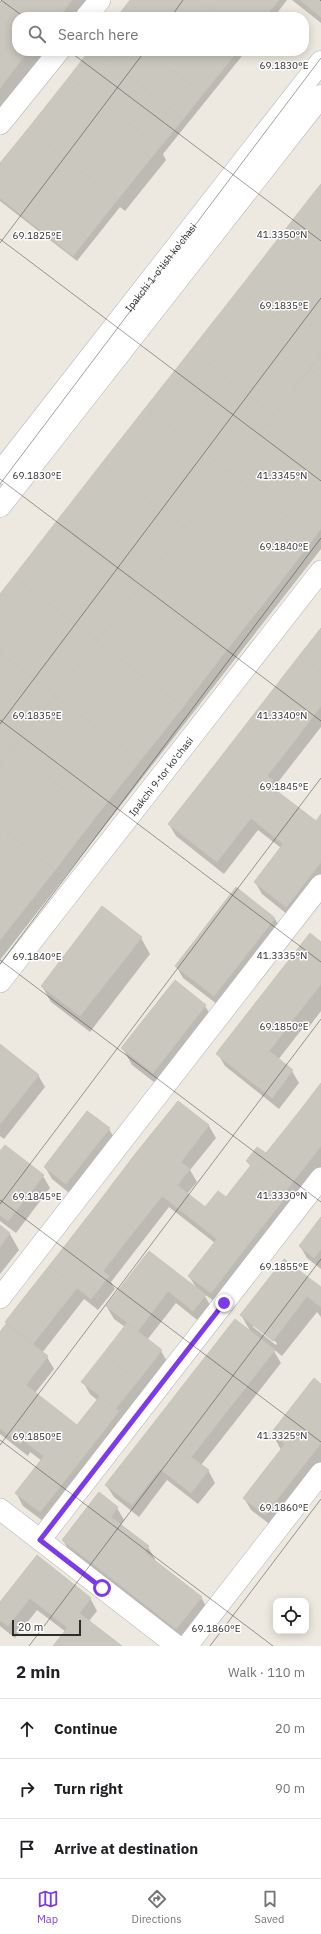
<!DOCTYPE html>
<meta charset="utf-8">
<style>
:root{--surface:#fff;--page:#f2f2f2;--text:#202124;--muted:#757577;--line:#e0e0e0;--accent:#7c3aed}
body{margin:0;font-family:"IBM Plex Sans",sans-serif;background:var(--page);color:var(--text)}
.controls{position:absolute;right:12px;bottom:12px;display:grid;overflow:hidden;border-radius:8px;box-shadow:0 2px 10px #0003}
.controls button{width:36px;height:36px;display:grid;place-items:center;padding:0;border:0;border-bottom:1px solid var(--line);background:var(--surface);color:var(--text);font:20px sans-serif}
.scale{position:absolute;left:12px;bottom:10px;width:69px;box-sizing:border-box;padding-left:4px;border:2px solid #2d2d2d;border-top:0;font-size:11px;line-height:14px;white-space:nowrap;color:#2d2d2d;-webkit-text-stroke:3px #fff;paint-order:stroke}
.stop{position:absolute;width:12px;height:12px;margin:-9px;border:3px solid #7c3aed;border-radius:50%;background:#fff}
.stop.end{background:#7c3aed;border-color:#fff;box-shadow:0 1px 4px #0008}
.list{margin:0;padding:0;list-style:none}
h2{display:flex;justify-content:space-between;align-items:center;height:52px;margin:0;padding:0 16px;font-size:17px}
h2 small{font-size:13px;font-weight:400;color:var(--muted)}
.list li{display:grid;grid-template-columns:26px 1fr auto;gap:12px;align-items:center;box-sizing:border-box;height:60px;padding:0 16px;border-top:1px solid var(--line)}
.list b{display:block;font-size:15px;white-space:nowrap}
.list em{font-size:13px;font-style:normal;color:var(--muted)}
.icon{flex:none;width:22px;height:22px;fill:none;stroke:currentColor;stroke-width:2;stroke-linecap:round;stroke-linejoin:round}
.map{position:relative;flex:none;width:321px;height:1646px;overflow:hidden}
.search{position:absolute;background:var(--surface);box-shadow:0 2px 10px #0003;left:12px;right:12px;top:12px;height:44px;display:flex;align-items:center;gap:10px;box-sizing:border-box;padding:0 14px;border-radius:16px;color:var(--muted);font-size:15px}
.sheet{height:232px;background:var(--surface)}
nav{display:flex;justify-content:space-around;align-items:center;box-sizing:border-box;height:56px;border-top:1px solid var(--line);background:var(--surface);font-size:11px;color:var(--muted)}
nav a{display:grid;justify-items:center;gap:2px}
nav .on{color:var(--accent)}
.map>svg:first-child{display:block}
</style>
<div class="map">
<svg width="321" height="1646" viewBox="0 0 321 1646">
<rect width="100%" height="100%" fill="#ede9e0"/>
<g fill="#0003" fill-rule="evenodd">
<polygon points="5,0 94,0 81,17 17,17 17,51 50,51 0,115 0,7"/>
<polygon points="132,0 287,0 274,17 118,17"/>
<polygon points="292,0 321,0 321,23"/>
<polygon points="91,51 246,51 163,154 166,160 125,211 120,207 77,261 0,201 0,165"/>
<polygon points="321,185 321,549 0,960 0,596"/>
<polygon points="321,629 321,727 275,786 279,793 316,822 321,815 321,882 293,919 262,894 255,882 281,848 258,830 224,874 176,836 169,824"/>
<polygon points="236,889 275,919 282,931 222,1008 183,978 176,966"/>
<polygon points="141,938 150,954 90,1032 51,1002 42,986"/>
<polygon points="321,943 321,1011 305,1032 302,1029 278,1060 292,1071 299,1083 279,1109 225,1066 218,1054"/>
<polygon points="175,982 205,1006 215,1022 163,1089 132,1065 123,1049"/>
<polygon points="0,1046 38,1075 45,1087 4,1139 0,1136"/>
<path d="M321,1085v88l-103,131 -15,-11 9,15 -11,15 -25,-20 -29,37 14,11 7,12 -121,161 -24,-18 -7,-13 26,-32 -12,-9 -2,4 -28,-22v-102l178,-230 31,24 7,12 -26,32 7,12 -10,12 18,15 21,-11 25,-31 -4,-6 20,-6zM169,1207l46,36 -26,33 9,15 -49,-38 -42,54 7,12 11,8 -42,55 7,12 7,6 -20,26 -42,-33 19,-24 -7,-12 -5,-4 42,-54 14,11 17,-21 -4,-7z"/>
<polygon points="109,1129 116,1141 73,1196 52,1179 45,1167"/>
<polygon points="0,1152 43,1176 50,1188 16,1233 0,1221"/>
<polygon points="321,1219 321,1269 307,1258 300,1246"/>
<polygon points="0,1227 10,1234 19,1250 0,1274"/>
<path d="M321,1288v29l-4,-5 -35,44 -10,-8 9,15 -80,102 7,5 7,13 -17,21 -31,-24 -28,37 -25,-20 -8,-12 146,-151 -11,-19zM253,1324l24,19 -1,2 -23,-18z"/>
<polygon points="321,1385 321,1471 272,1526 251,1510 244,1498 281,1450 272,1433"/>
<polygon points="99,1494 117,1508 124,1520 120,1525 148,1547 155,1559 154,1561 201,1597 208,1610 184,1641 70,1552 63,1540"/>
<polygon points="37,1557 90,1598 97,1611 89,1621 121,1646 55,1646 66,1632 37,1610 15,1638 0,1626 0,1604"/>
</g>
<g fill="#c9c7be" stroke="#c9c6ba">
<polygon points="4,0 10,0 32,17 17,17 17,51 28,51 9,76 0,69 0,5"/>
<polygon points="10,0 72,0 59,17 32,17"/>
<polygon points="130,0 198,0 220,17 117,17"/>
<polygon points="198,0 279,0 265,17 220,17"/>
<polygon points="300,0 321,0 321,17"/>
<polygon points="89,51 98,51 183,119 160,147 69,77"/>
<polygon points="98,51 149,51 203,94 183,119"/>
<polygon points="149,51 238,51 203,94"/>
<polygon points="0,69 9,76 0,88"/>
<polygon points="69,77 160,147 118,199 27,130"/>
<polygon points="27,130 118,199 73,256 0,198 0,163"/>
<polygon points="321,184 321,194 316,190"/>
<polygon points="316,190 321,194 321,267 281,235"/>
<polygon points="281,235 321,267 321,353 239,289"/>
<polygon points="239,289 321,353 274,415 191,350"/>
<polygon points="191,350 274,415 229,472 146,407"/>
<polygon points="321,354 321,378 310,369"/>
<polygon points="310,369 321,378 321,466 267,423"/>
<polygon points="146,407 229,472 185,528 102,463"/>
<polygon points="267,423 321,466 321,528 314,538 229,472"/>
<polygon points="102,463 185,528 140,587 56,522"/>
<polygon points="229,472 314,538 271,594 185,528"/>
<polygon points="56,522 140,587 97,641 14,576"/>
<polygon points="185,528 271,594 225,652 140,587"/>
<polygon points="14,576 97,641 55,695 0,652 0,594"/>
<polygon points="140,587 225,652 183,707 97,641"/>
<polygon points="321,628 321,673 299,656"/>
<polygon points="97,641 183,707 140,761 55,695"/>
<polygon points="0,652 55,695 12,749 0,740"/>
<polygon points="299,656 321,673 321,706 292,744 254,714"/>
<polygon points="55,695 140,761 97,815 12,749"/>
<polygon points="254,714 292,744 267,776 273,780 269,785 316,821 321,814 321,851 213,767"/>
<polygon points="0,740 12,749 0,765"/>
<polygon points="12,749 97,815 55,870 0,827 0,765"/>
<polygon points="213,767 321,851 321,862 286,907 254,882 283,844 251,818 217,862 168,824"/>
<polygon points="0,827 55,870 0,940"/>
<polygon points="236,887 275,918 214,996 175,966"/>
<polygon points="102,906 142,937 80,1016 41,986"/>
<polygon points="310,933 321,942 321,984 296,1016 264,992"/>
<polygon points="175,980 206,1005 153,1073 121,1048"/>
<polygon points="264,992 296,1016 253,1072 221,1047"/>
<polygon points="0,1044 39,1075 0,1124"/>
<polygon points="221,1047 253,1072 269,1051 293,1070 272,1098 216,1054"/>
<polygon points="321,1083 321,1131 298,1113"/>
<polygon points="178,1101 209,1125 181,1162 190,1169 177,1186 136,1153"/>
<polygon points="87,1111 110,1128 66,1184 44,1167"/>
<polygon points="298,1113 321,1131 321,1146 285,1192 246,1161 257,1147 266,1153"/>
<polygon points="5,1145 44,1175 8,1221 0,1215 0,1151"/>
<polygon points="136,1153 250,1242 211,1293 188,1276 217,1239 162,1196 128,1239 92,1211"/>
<polygon points="251,1165 288,1194 250,1242 205,1207 218,1191 226,1197"/>
<polygon points="92,1211 128,1239 103,1271 109,1276 91,1299 49,1266"/>
<polygon points="321,1217 321,1249 314,1258 299,1246"/>
<polygon points="0,1225 10,1233 0,1247"/>
<polygon points="149,1251 206,1295 193,1311 168,1291 138,1331 106,1306"/>
<polygon points="284,1259 321,1287 321,1307 307,1296 273,1341 240,1315"/>
<polygon points="49,1266 77,1288 54,1317 26,1295"/>
<polygon points="26,1295 54,1317 33,1344 5,1322"/>
<polygon points="235,1319 275,1350 231,1406 191,1375"/>
<polygon points="127,1323 162,1350 138,1381 103,1354"/>
<polygon points="6,1324 48,1356 26,1385 77,1425 100,1396 119,1411 81,1460 0,1397 0,1332"/>
<polygon points="103,1354 138,1381 116,1408 81,1382"/>
<polygon points="191,1375 231,1406 189,1460 149,1429"/>
<polygon points="314,1378 321,1384 321,1443 307,1461 271,1433"/>
<polygon points="0,1397 81,1460 40,1512 15,1493 44,1456 23,1440 20,1444 0,1428"/>
<polygon points="149,1429 189,1460 191,1457 209,1470 191,1493 160,1469 132,1505 105,1485"/>
<polygon points="285,1444 307,1461 265,1515 243,1498"/>
<polygon points="99,1492 118,1507 111,1517 149,1546 119,1584 62,1540"/>
<polygon points="144,1552 202,1597 176,1629 119,1584"/>
<polygon points="37,1555 91,1598 68,1628 30,1598 8,1626 0,1620 0,1602"/>
<polygon points="79,1613 122,1646 53,1646"/>
</g>
<g fill="none" stroke-linecap="round" stroke-linejoin="round">
<g stroke="#b3b4bf" stroke-width="22">
<g id="minor">
<polyline points="86,17 100,0"/>
<polyline points="0,124 59,51"/>
<path id="s1" d="M0,982l321,-411"/>
<polyline points="0,1298 321,885"/>
<polyline points="0,1509 177,1646"/>
<polyline points="40,1540 321,1178"/>
<polyline points="187,1646 321,1473"/>
</g>
</g>
<g stroke="#b3b4bf" stroke-width="23">
<g id="secondary">
<path id="s2" d="M0,473l321,-411"/>
<polyline points="0,506 321,96"/>
</g>
</g>
<use href="#minor" stroke="#fff" stroke-width="21"/>
<use href="#secondary" stroke="#fff" stroke-width="22"/>
</g>
<g fill="none" stroke-linecap="round" stroke-linejoin="round">
<polyline stroke="#7c3aed" stroke-width="5" points="102,1588 40,1540 224,1303"/>
</g>
<path fill="none" stroke="#2d2d2d" stroke-width="1" stroke-opacity="0.45" d="M1,0l23,17M320,0l1,1M0,3l2,-3M171,17l12,-17M69,51l252,190M0,239l321,242M0,243l145,-192M0,479l321,242M0,484l321,-426M0,720l321,242M0,724l321,-426M0,960l321,242M0,964l321,-426M0,1200l321,242M0,1204l321,-426M0,1440l273,206M0,1445l321,-426M29,1646l292,-387M210,1646l111,-147"/>
<g text-anchor="middle" dominant-baseline="central" stroke-width="3" stroke-linejoin="round" paint-order="stroke">
<g font-size="10" fill="#2d2d2d" stroke="#fff">
<text stroke="none"><textPath href="#s2" startOffset="261">Ipakchi 1-o'tish ko'chasi</textPath></text>
<text stroke="none"><textPath href="#s1" startOffset="261">Ipakchi 9-tor ko'chasi</textPath></text>
</g>
</g>
<g font-size="10" text-anchor="middle" fill="#2d2d2d" stroke="#fff" stroke-width="3" stroke-linejoin="round" paint-order="stroke">
<text x="284" y="69">69.1830°E</text>
<text x="282" y="238">41.3350°N</text>
<text x="37" y="239">69.1825°E</text>
<text x="284" y="309">69.1835°E</text>
<text x="282" y="479">41.3345°N</text>
<text x="37" y="479">69.1830°E</text>
<text x="284" y="550">69.1840°E</text>
<text x="282" y="719">41.3340°N</text>
<text x="37" y="719">69.1835°E</text>
<text x="284" y="790">69.1845°E</text>
<text x="282" y="959">41.3335°N</text>
<text x="37" y="960">69.1840°E</text>
<text x="284" y="1030">69.1850°E</text>
<text x="282" y="1199">41.3330°N</text>
<text x="37" y="1200">69.1845°E</text>
<text x="284" y="1270">69.1855°E</text>
<text x="282" y="1439">41.3325°N</text>
<text x="37" y="1440">69.1850°E</text>
<text x="284" y="1511">69.1860°E</text>
<text x="216" y="1632">69.1860°E</text>
</g>
</svg>
<div class="controls">
<button><svg class="icon" aria-label="locate" viewBox="0 0 24 24"><circle cx="12" cy="12" r="6"/><path d="M12 2v4M12 18v4M2 12h4M18 12h4"/></svg></button>
</div>
<div class="scale">20 m</div>
<div class="stop" style="left:102px;top:1588px"></div>
<div class="stop end" style="left:224px;top:1303px"></div>
<div class="search"><svg class="icon" aria-label="search" viewBox="0 0 24 24"><circle cx="10" cy="10" r="6"/><path d="M15 15l6 6"/></svg>Search here</div>
</div>
<section class="sheet">
<h2>2 min<small>Walk · 110 m</small></h2>
<ul class="list">
<li><svg class="icon" aria-label="ahead" viewBox="0 0 24 24"><path d="M12 20V5M6 11l6-6 6 6"/></svg><div><b>Continue</b></div><em>20 m</em></li>
<li><svg class="icon" aria-label="right" viewBox="0 0 24 24"><path d="M7 20v-9h11M14 6l5 5-5 5"/></svg><div><b>Turn right</b></div><em>90 m</em></li>
<li><svg class="icon" aria-label="arrive" viewBox="0 0 24 24"><path d="M6 21V4h12l-3 4 3 4H6"/></svg><div><b>Arrive at destination</b></div></li>
</ul>
</section>
<nav>
<a class="on"><svg class="icon" aria-label="map" viewBox="0 0 24 24"><path d="M3 6l6-2 6 2 6-2v14l-6 2-6-2-6 2zM9 4v14M15 6v14"/></svg>Map</a>
<a><svg class="icon" aria-label="directions" viewBox="0 0 24 24"><path d="M12 3l9 9-9 9-9-9zM9 14v-3h6M13 9l2 2-2 2"/></svg>Directions</a>
<a><svg class="icon" aria-label="saved" viewBox="0 0 24 24"><path d="M7 4h10v16l-5-4-5 4z"/></svg>Saved</a>
</nav>
